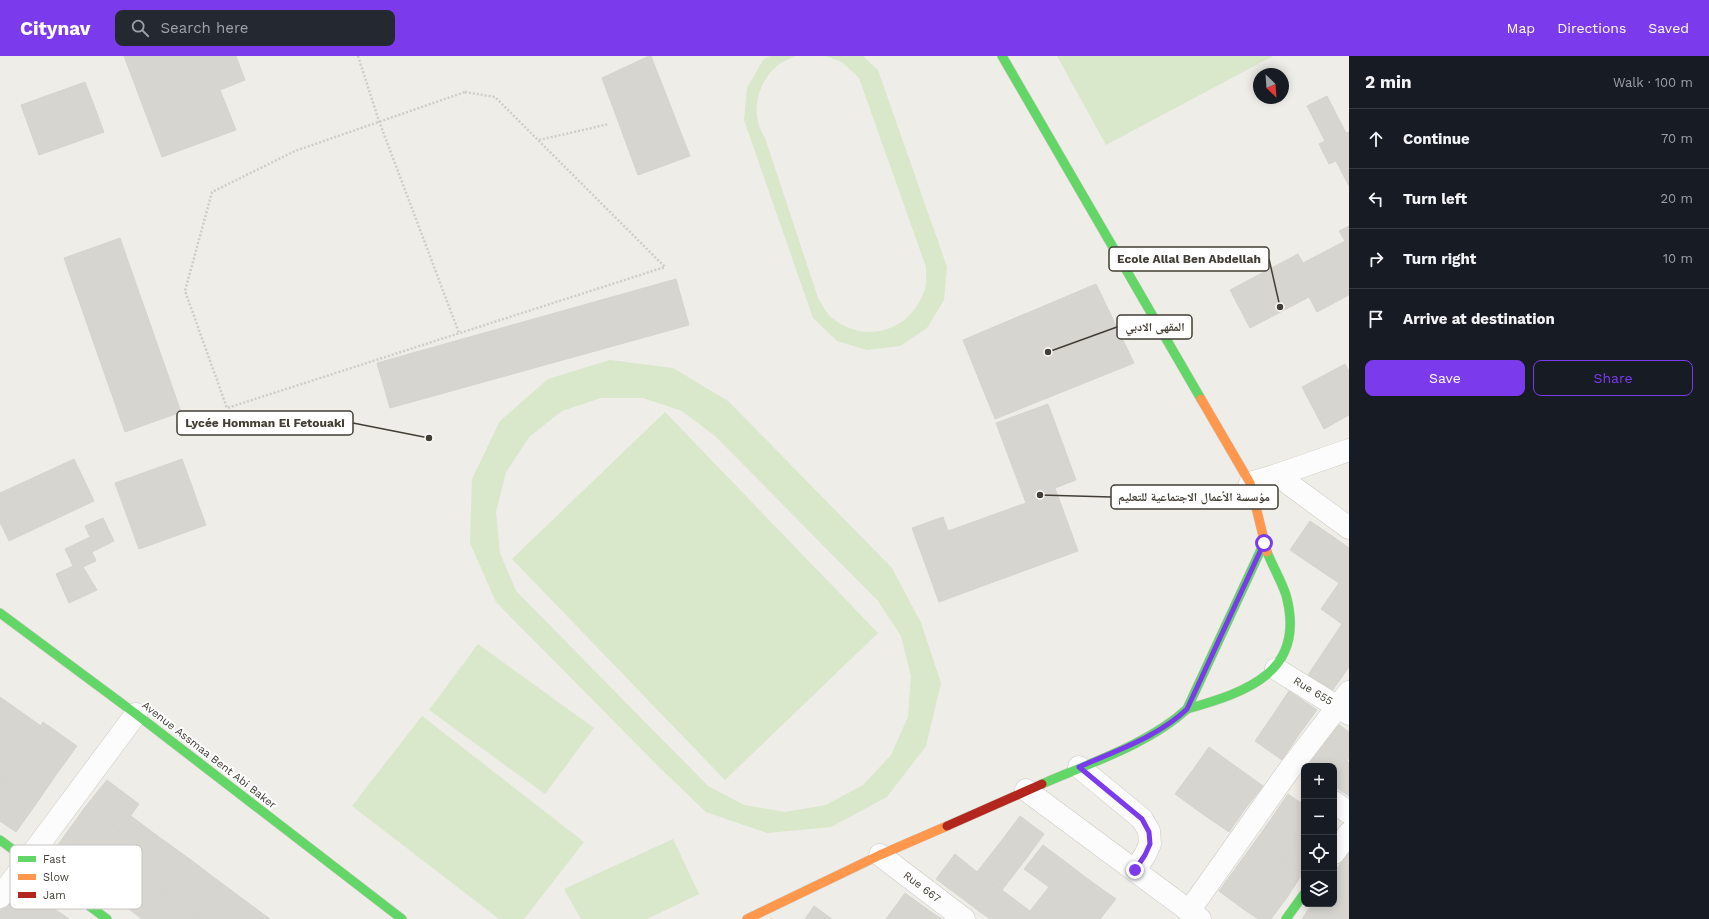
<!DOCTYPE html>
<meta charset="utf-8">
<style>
:root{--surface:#171b24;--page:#242831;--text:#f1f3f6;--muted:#9ea1a6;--line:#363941;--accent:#7c3aed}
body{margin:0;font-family:"Work Sans","Noto Naskh Arabic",sans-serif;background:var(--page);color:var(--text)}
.controls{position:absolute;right:12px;bottom:12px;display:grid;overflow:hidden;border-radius:8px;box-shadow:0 2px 10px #0003}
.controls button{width:36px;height:36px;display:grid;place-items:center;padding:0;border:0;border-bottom:1px solid var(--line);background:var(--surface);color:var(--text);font:20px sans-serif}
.compass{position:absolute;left:1253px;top:12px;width:36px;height:36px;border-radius:50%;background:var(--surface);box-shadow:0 2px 10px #0003;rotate:155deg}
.stop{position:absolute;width:12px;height:12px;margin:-9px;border:3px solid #7c3aed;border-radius:50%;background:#fff}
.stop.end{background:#7c3aed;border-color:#fff;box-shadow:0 1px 4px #0008}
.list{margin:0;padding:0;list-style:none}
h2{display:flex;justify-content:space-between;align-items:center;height:52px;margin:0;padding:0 16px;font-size:17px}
h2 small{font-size:13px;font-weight:400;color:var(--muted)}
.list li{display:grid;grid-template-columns:26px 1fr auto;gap:12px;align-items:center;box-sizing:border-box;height:60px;padding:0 16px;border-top:1px solid var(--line)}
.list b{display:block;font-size:15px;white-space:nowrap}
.list em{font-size:13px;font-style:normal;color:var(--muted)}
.actions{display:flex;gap:8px;padding:12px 16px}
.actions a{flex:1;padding:9px 0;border:1px solid var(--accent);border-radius:8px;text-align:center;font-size:14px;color:var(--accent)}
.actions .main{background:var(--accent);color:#fff}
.icon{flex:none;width:22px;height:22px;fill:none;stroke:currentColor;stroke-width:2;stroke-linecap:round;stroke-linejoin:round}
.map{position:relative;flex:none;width:1349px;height:863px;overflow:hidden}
header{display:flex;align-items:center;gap:24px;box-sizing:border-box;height:56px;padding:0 20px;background:var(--accent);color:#fff}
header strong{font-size:19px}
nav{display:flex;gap:22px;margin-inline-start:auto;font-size:14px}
.search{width:280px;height:36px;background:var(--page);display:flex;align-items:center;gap:10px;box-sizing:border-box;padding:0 14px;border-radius:8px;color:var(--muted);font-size:15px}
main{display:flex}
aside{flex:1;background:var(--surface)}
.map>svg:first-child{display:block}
</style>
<header>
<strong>Citynav</strong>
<div class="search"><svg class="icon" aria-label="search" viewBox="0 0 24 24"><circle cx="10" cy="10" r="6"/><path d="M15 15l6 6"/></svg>Search here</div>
<nav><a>Map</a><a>Directions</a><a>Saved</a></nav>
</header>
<main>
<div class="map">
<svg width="1349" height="863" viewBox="0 0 1349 863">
<rect width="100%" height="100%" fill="#eeede8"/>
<g fill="#d9e7ca" fill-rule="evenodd">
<path d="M770,0h25c-6,3 -14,6 -19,11 -20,17 -26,49 -11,71l53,160c4,6 8,15 14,20 33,27 78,13 92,-26 3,-7 2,-17 2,-25l-67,-189 -17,-16 -16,-6h37l15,14 69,197 -3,33 -17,28 -27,18 -33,4 -30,-9 -24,-23 -69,-198 3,-32 16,-28z"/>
<polygon points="1057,0 1273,0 1106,89"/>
<path d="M610,304l63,8 55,33 164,167 29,55 20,60 -15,63 -39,51 -56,30 -64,6 -61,-21 -46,-44 -164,-166 -26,-59 2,-64 28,-58 48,-42zM601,342h42l39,13 33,25 163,165 23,35 10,40 -3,41 -17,38 -28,30 -37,20 -41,7 -41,-7 -36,-19 -192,-195 -16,-38 -4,-41 10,-40 23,-35 33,-26z"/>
<polygon points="665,356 878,577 725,724 512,503"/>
<polygon points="478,588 594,672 545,738 429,654"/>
<polygon points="422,660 584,786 524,863 499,863 352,750"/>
<polygon points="673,783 699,838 647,863 581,863 564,833"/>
</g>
<g fill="#d7d5d0" stroke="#d6d4ce">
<polygon points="124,0 236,0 245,24 220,34 236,74 162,101"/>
<polygon points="649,0 651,0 690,100 638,119 602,22"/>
<polygon points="85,26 104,76 39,99 21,49"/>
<polygon points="1327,40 1346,77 1349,76 1349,130 1336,105 1329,108 1319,88 1325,85 1307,50"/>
<polygon points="1349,170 1349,239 1317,256 1309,241 1250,272 1230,234 1298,198 1303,207 1345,185 1339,175"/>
<polygon points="120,182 181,356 125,376 64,202"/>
<polygon points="676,223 689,269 390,352 377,307"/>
<polygon points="1096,228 1134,307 995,363 963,284"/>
<polygon points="1345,308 1349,315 1349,359 1324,373 1302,331"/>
<polygon points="1048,348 1076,424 1055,432 1078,495 939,546 912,472 943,461 948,475 1026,447 996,367"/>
<polygon points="74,403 94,445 9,485 0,466 0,437"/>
<polygon points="182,403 206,469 139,493 115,427"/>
<polygon points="103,462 114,485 92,496 96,505 83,511 97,534 69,547 56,518 73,510 65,493 90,481 85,470"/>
<polygon points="1310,465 1335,482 1315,511 1290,494"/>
<polygon points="1335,482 1349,492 1349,513 1339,527 1315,511"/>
<polygon points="1349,513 1349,534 1339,527"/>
<polygon points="1339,527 1349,534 1349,559 1342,568 1321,553"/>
<polygon points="1349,559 1349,573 1342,568"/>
<polygon points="1342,568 1349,573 1349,608 1326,592"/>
<polygon points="1326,592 1349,608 1349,611 1332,635 1308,619"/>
<polygon points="1289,635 1317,654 1300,677 1273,659"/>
<polygon points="0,641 10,648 0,661"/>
<polygon points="10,648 41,670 15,707 0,697 0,661"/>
<polygon points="1273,659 1300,677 1282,704 1255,685"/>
<polygon points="43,666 77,690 56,719 23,696"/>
<polygon points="1337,667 1349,676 1349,702 1347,705 1322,689"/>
<polygon points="1322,689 1347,705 1334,724 1334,710 1308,710"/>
<polygon points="1209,691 1238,712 1221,736 1192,715"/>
<polygon points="23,696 56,719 36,748 2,725"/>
<polygon points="0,697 15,707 0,728"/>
<polygon points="1347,705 1349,707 1349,740 1334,730 1334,724"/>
<polygon points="1238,712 1263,730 1245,753 1221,736"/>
<polygon points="1192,715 1221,736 1204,759 1175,738"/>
<polygon points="107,724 139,748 120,775 86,750"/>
<polygon points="2,725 36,748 16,776 0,765 0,728"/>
<polygon points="1221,736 1245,753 1229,776 1204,759"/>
<polygon points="1288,738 1304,749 1304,773 1298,782 1271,763"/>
<polygon points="86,750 120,775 98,804 65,779"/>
<polygon points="131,760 159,781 135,813 106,792"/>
<polygon points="1020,760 1044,778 1026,803 1002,784"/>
<polygon points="1271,763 1298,782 1281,806 1254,787"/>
<polygon points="1304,773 1304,786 1298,782"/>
<polygon points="65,779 98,804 78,831 45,807"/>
<polygon points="159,781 191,804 166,836 135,813"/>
<polygon points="1298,782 1304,786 1304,817 1301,820 1281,806"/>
<polygon points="1002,784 1026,803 1002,834 977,816"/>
<polygon points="1254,787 1281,806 1265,828 1238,809"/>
<polygon points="1043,789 1067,807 1049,831 1024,813"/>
<polygon points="1349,796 1349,818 1338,811"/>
<polygon points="955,798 977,816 959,840 936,823"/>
<polygon points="191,804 220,826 195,859 166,836"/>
<polygon points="1281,806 1301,820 1286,843 1265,828"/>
<polygon points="1067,807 1092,826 1073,850 1049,831"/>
<polygon points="1238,809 1265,828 1246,855 1219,835"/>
<polygon points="1338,811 1349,818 1349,854 1334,844 1334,817"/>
<polygon points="135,813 166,836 147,863 142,863 114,842"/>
<polygon points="977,816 1002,834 983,858 959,840"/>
<polygon points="220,826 247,846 235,863 201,863 195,859"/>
<polygon points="1092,826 1116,843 1100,863 1090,863 1073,850"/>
<polygon points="20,828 49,849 39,863 0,863 0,855"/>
<polygon points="1265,828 1286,843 1271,863 1258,863 1246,855"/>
<polygon points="1049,831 1073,850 1064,863 1040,863 1030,855"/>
<polygon points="1002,834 1030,855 1024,863 990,863 983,858"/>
<polygon points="166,836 195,859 192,863 147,863"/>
<polygon points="905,837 934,858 930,863 886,863"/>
<polygon points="1334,844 1349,854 1342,863 1314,863 1306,857 1312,848 1334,848"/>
<polygon points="247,846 270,863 235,863"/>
<polygon points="49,849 69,863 39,863"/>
<polygon points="814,850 832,863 805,863"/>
<polygon points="1073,850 1090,863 1064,863"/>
<polygon points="1030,855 1040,863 1024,863"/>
<polygon points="1349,855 1349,863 1342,863 1349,854"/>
<polygon points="1306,857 1314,863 1302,863"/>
<polygon points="934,858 942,863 930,863"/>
<polygon points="195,859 201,863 192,863"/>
</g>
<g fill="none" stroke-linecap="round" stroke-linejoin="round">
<g stroke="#cccac5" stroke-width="23">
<g id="street">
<polyline points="1277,419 1349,472"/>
<polyline points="1250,427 1277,419 1349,394"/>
<polyline points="1276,613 1349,658"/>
<polyline points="1079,711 1142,763 1149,775 1150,788 1145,799 1135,814"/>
<polyline points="1026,734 1200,863"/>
<polyline points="1334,746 1349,757"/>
<polyline points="1334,797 1349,777"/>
<polyline points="880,799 964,863"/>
<polyline points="0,841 136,658"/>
<polyline points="1189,855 1289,714 1349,636"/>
</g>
</g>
<g stroke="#cccabf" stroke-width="10">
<g id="fast">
<polyline points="1002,0 1201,343"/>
<polyline points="0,557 136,658 402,863"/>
<path d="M1187,653c60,-17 120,-37 99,-114 -5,-15 -13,-28 -19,-43"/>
<path d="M1042,728c48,-21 107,-40 145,-75l77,-166"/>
<polyline points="0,784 107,863"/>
<polyline points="1286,863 1304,838"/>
</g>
</g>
<g stroke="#cccabf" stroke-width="10">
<g id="slow">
<polyline points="1201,343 1250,427 1267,496"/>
<polyline points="747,863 880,799 947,770"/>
</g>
</g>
<g stroke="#cccabf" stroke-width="10">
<polyline id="jam" points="947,770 1042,728"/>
</g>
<g stroke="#cfcdca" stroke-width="2.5" stroke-dasharray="2 2" stroke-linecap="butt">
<polyline points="358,0 379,65 459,277"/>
<polygon points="465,36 495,41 665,211 227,352 185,235 212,136 295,95"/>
<polyline points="539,84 609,68"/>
</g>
<use href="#street" stroke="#fcfcfc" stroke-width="22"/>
<use href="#fast" stroke="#63d668" stroke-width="9"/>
<use href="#slow" stroke="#ff974d" stroke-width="9"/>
<use href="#jam" stroke="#b3261e" stroke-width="9"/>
</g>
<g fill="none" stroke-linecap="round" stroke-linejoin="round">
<path stroke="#7c3aed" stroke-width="5" d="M1135,814l10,-15 5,-11 -1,-12 -7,-13 -63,-52c36,-16 79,-30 108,-58l77,-166"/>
</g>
<g text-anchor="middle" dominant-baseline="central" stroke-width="4" stroke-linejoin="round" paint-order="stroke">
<g font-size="11" fill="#423e35" stroke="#fff">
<text transform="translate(1313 635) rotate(31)">Rue 655</text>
<text transform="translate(209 699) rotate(38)">Avenue Assmaa Bent Abi Baker</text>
<text transform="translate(922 831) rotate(37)">Rue 667</text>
</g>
</g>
<rect x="10" y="789" width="132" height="64" rx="6" fill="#fff" stroke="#c6c5c2" stroke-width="1"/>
<rect x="18" y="800" width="18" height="6" fill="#63d668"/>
<rect x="18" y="818" width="18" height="6" fill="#ff974d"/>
<rect x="18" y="836" width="18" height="6" fill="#b3261e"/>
<g font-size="11" fill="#423e35">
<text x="43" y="807">Fast</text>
<text x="43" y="825">Slow</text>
<text x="43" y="843">Jam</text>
</g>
<path fill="none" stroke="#423e35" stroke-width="1.5" d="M1280 251L1269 203M1048 296L1117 271M429 382L353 367M1040 439L1111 441"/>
<g fill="#423e35" stroke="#fff" stroke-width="1.5">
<circle cx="1280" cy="251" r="4"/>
<circle cx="1048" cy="296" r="4"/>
<circle cx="429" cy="382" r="4"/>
<circle cx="1040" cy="439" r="4"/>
</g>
<g fill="#fff" stroke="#423e35" stroke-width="1.5">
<rect x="1109" y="191" width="160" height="24" rx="4"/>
<rect x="1117" y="259" width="75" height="24" rx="4"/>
<rect x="177" y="355" width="176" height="24" rx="4"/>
<rect x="1111" y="429" width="167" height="24" rx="4"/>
</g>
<g font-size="12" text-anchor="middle" font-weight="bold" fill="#423e35">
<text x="1189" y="207">Ecole Allal Ben Abdellah</text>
<text x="1155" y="275">المقهى الادبي</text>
<text x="265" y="371">Lycée Homman El Fetouaki</text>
<text x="1194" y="445">مؤسسة الأعمال الاجتماعية للتعليم</text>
</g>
</svg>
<div class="controls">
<button>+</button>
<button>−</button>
<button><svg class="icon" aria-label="locate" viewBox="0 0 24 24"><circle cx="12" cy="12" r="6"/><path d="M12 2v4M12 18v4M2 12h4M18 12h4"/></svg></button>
<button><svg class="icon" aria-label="layers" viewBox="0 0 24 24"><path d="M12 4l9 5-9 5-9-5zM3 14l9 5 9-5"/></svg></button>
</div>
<svg class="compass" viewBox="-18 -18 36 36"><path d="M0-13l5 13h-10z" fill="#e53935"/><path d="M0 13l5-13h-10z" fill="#9ea1a6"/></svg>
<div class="stop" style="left:1264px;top:487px"></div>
<div class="stop end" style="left:1135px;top:814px"></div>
</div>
<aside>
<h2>2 min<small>Walk · 100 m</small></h2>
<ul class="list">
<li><svg class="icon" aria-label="ahead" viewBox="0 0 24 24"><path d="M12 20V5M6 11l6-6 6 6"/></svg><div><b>Continue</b></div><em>70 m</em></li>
<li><svg class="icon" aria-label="left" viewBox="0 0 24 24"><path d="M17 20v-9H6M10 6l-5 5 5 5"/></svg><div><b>Turn left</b></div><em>20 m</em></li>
<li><svg class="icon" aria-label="right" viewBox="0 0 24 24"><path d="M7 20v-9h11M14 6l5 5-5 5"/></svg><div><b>Turn right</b></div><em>10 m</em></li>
<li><svg class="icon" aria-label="arrive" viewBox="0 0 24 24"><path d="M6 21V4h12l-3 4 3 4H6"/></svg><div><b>Arrive at destination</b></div></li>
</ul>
<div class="actions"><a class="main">Save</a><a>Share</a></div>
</aside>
</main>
